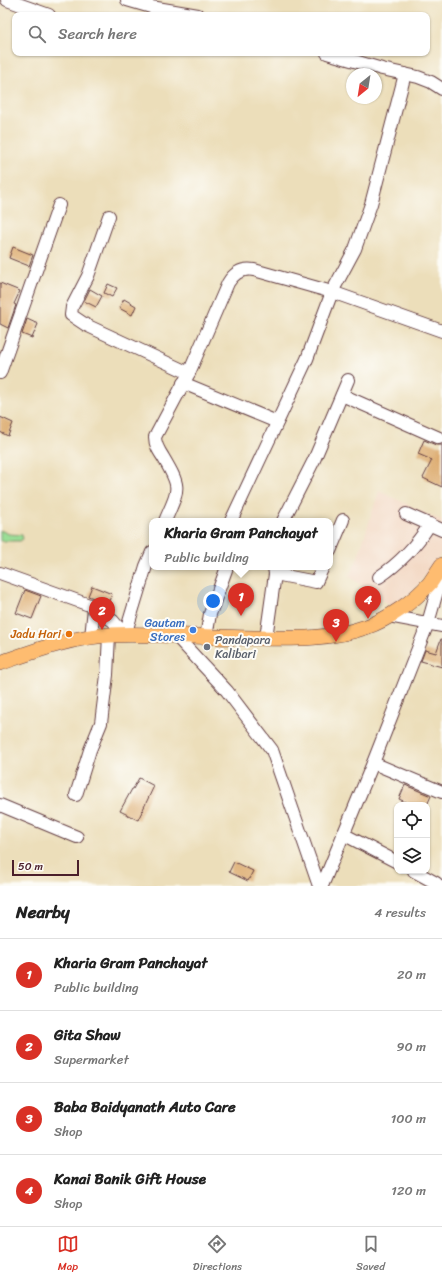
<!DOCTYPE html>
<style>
:root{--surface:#fff;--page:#f6f6f6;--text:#222;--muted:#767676;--line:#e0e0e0;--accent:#d93025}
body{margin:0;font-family:Sriracha,sans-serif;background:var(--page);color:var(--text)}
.controls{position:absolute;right:12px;bottom:12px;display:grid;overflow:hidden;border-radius:8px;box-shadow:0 1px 3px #0004}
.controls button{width:36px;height:36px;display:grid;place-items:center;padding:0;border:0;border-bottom:1px solid var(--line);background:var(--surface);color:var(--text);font:20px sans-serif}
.compass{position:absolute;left:346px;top:68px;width:36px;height:36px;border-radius:50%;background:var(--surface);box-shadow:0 1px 3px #0004;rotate:210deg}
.scale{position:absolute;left:12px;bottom:10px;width:67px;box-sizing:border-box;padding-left:4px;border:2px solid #4a1f2b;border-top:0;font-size:11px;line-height:14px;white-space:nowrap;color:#4a1f2b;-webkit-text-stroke:3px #fdfcf7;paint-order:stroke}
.you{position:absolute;left:213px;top:601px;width:14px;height:14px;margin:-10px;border:3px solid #fff;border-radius:50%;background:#1a73e8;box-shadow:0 0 0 6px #1a73e833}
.badge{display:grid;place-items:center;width:26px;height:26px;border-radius:50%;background:var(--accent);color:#fff;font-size:13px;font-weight:700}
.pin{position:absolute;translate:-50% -33px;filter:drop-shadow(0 1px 2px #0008)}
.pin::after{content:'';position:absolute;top:21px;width:14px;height:12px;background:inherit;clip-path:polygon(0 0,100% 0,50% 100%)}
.popup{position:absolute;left:149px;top:518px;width:184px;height:52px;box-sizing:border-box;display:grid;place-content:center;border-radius:8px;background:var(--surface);filter:drop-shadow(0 1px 3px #0005);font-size:13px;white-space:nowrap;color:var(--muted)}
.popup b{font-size:15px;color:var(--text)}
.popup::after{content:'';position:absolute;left:50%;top:100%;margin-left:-8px;border:8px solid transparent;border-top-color:var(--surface)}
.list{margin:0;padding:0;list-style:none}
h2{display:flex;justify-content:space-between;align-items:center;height:52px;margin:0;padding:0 16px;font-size:17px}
h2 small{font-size:13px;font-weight:400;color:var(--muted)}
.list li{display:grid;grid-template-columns:26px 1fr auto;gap:12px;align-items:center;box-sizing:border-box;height:72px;padding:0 16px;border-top:1px solid var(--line)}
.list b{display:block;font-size:15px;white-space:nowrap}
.list p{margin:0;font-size:13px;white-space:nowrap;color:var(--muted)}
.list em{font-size:13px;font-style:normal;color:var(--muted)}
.icon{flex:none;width:22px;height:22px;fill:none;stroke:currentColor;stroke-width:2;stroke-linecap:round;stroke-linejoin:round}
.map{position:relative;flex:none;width:442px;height:886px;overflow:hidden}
.search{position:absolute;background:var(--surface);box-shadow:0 1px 3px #0004;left:12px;right:12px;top:12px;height:44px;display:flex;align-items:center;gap:10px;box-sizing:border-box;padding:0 14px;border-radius:8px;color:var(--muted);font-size:15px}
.sheet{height:340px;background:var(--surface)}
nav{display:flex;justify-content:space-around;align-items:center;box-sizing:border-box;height:56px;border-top:1px solid var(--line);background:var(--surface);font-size:11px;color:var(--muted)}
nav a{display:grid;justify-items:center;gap:2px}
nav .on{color:var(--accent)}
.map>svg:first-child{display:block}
</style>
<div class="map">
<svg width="442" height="886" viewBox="0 0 442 886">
<rect width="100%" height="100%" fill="#fdfcf7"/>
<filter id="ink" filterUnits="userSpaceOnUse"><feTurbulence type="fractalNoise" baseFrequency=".025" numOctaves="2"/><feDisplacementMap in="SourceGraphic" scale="8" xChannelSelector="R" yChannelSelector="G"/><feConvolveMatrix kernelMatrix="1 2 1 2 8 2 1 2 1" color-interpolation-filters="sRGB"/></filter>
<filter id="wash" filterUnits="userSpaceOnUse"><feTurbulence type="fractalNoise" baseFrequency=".012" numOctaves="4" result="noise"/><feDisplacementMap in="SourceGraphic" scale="16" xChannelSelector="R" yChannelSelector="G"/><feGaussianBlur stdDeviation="0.9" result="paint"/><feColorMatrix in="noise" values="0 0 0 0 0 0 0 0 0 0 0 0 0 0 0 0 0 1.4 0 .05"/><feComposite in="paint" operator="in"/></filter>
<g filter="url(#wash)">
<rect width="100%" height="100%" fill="#ecdeba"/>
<polygon fill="#f2d4be" points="379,491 442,521 442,551 439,557 416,588 393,608 349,576 357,560"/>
<polygon fill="#9ade96" stroke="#727e60" points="0,530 9,534 22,535 23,539 20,541 0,541"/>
<g id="blocks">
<g fill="#ddac6f">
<polygon points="13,247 33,255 29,266 9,258"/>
<polygon points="0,283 20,291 14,304 16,305 8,328 0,324"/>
<polygon points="108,284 117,288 112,297 104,293"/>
<polygon points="90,289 102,296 96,307 84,301"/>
<polygon points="124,299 136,306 132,315 119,308"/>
<polygon points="27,319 38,324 32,338 22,334"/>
<polygon points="0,417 13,423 8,436 0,432"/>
<polygon points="424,440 436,445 442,445 442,487 423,478 432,460 418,454"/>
<polygon points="92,586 112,594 108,603 88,596"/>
<polygon points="25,590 41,596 32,619 16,613"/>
<polygon points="441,639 442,639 442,667 421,661 425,650 436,653"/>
<polygon points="139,778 154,786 138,820 120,811 132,789 133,789"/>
<polygon points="405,785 431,796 427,805 412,805 399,799"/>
<polygon points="234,862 253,871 248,881 229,872"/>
</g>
</g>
</g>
<g filter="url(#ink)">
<use href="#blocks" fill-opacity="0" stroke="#623c40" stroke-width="1"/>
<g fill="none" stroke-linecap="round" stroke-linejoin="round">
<g stroke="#623c40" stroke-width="14">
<g id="minor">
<polyline points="7,0 49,15"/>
<polyline points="127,0 151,7 198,15"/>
<polyline points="327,53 382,69 418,77 431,82 442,89"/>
<polyline points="109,216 88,276 72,307 71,315 86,325 189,373"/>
<polyline points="0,373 59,205"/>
<polyline points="183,383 277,422"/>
<polyline points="342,395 439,438"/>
<polyline points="406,514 442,530"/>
<path d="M165,521c14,-33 17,-32 -2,-64 -4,-6 -8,-12 -8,-20l34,-64 39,-90c6,-10 14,-15 26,-13l78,22 110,39"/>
<polyline points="231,521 307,359 332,292 355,249 371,204 405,74"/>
<polyline points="283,521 314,460 348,380"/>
<polyline points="330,551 343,520"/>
<polyline points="0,573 92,606 113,621 125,635"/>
<polyline points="275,574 316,582 323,567"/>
<path d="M379,577c21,-14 37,-31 51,-53"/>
<polyline points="389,616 442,626"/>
<polyline points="125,635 146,566 152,552"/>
<polyline points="176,636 227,691 272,750 319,886"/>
<polyline points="91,637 94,608"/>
<polyline points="206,637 210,614 227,567"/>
<polyline points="266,638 275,574 274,567"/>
<polyline points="373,763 442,792"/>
<polyline points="76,795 90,750 101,723 107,675 109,635"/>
<polyline points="0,805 77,837"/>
<polyline points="343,834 397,862"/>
<polyline points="414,871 436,883 439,886"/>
<polyline points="322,886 373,763 428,623 442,574"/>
</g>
</g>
<g stroke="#623c40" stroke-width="16">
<path id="major" d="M0,663c35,-12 71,-26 109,-28 50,-2 101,3 151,3 35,1 72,1 106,-11 23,-8 47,-25 64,-44 4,-6 8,-12 12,-18"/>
</g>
<use href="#minor" stroke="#fff" stroke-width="12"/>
<use href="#major" stroke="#febc70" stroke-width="15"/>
</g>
</g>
<circle fill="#3f7fe0" stroke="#fdfcf7" stroke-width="1.5" cx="193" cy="630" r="4"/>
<circle fill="#e8710a" stroke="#fdfcf7" stroke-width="1.5" cx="69" cy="634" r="4"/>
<circle fill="#6b7280" stroke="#fdfcf7" stroke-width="1.5" cx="207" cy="647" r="4"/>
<g text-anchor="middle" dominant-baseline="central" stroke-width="4" stroke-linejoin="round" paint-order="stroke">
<g font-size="12" fill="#366cbe" stroke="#fdfcf7" text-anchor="end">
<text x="185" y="623">Gautam<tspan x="185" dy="14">Stores</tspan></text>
</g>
<g font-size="12" fill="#c56008" stroke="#fdfcf7" text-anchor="end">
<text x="61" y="634">Jadu Hari</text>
</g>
<g font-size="12" fill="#5b616d" stroke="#fdfcf7" text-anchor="start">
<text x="215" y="640">Pandapara<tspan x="215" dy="14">Kalibari</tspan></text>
</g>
</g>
</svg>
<div class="controls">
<button><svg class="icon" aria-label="locate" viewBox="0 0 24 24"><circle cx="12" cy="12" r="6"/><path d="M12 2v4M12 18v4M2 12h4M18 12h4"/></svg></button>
<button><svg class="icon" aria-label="layers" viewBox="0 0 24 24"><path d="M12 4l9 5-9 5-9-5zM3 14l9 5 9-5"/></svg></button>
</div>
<svg class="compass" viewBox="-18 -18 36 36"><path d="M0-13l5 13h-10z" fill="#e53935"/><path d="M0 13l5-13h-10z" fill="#767676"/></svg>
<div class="scale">50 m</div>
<div class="you"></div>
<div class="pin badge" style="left:241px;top:616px">1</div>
<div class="popup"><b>Kharia Gram Panchayat</b>Public building</div>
<div class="pin badge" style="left:102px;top:630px">2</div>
<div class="pin badge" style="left:336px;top:642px">3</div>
<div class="pin badge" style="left:368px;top:619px">4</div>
<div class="search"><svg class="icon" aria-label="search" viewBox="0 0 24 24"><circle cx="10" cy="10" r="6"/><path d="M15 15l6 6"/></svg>Search here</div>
</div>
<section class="sheet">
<h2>Nearby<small>4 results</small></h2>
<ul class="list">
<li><span class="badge">1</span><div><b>Kharia Gram Panchayat</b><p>Public building</p></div><em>20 m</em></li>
<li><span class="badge">2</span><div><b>Gita Shaw</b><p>Supermarket</p></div><em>90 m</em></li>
<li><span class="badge">3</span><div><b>Baba Baidyanath Auto Care</b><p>Shop</p></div><em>100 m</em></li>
<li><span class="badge">4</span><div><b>Kanai Banik Gift House</b><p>Shop</p></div><em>120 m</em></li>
</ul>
</section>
<nav>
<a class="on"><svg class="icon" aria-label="map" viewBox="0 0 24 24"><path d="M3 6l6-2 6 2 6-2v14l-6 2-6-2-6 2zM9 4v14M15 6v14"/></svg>Map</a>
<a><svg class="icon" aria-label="directions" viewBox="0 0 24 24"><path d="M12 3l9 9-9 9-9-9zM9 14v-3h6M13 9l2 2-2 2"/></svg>Directions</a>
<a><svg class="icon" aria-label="saved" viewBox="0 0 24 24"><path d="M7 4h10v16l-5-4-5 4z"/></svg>Saved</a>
</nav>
